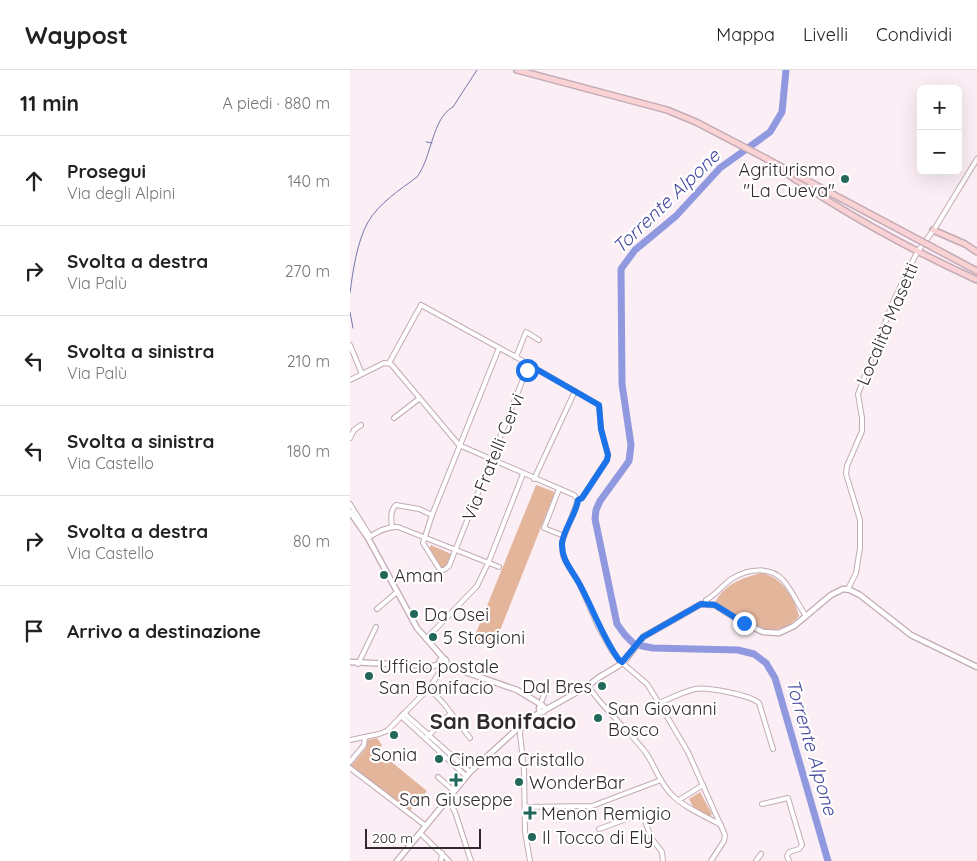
<!DOCTYPE html>
<html lang="it">
<meta charset="utf-8">
<style>
:root{--surface:#fff;--page:#f2f2f2;--text:#222;--muted:#767676;--line:#e0e0e0}
body{margin:0;font-family:Quicksand,sans-serif;background:var(--page);color:var(--text)}
.controls{position:absolute;right:15px;top:15px;display:grid;overflow:hidden;border-radius:8px;box-shadow:0 5px 20px #0002}
.controls button{width:45px;height:45px;display:grid;place-items:center;padding:0;border:0;border-bottom:1px solid var(--line);background:var(--surface);color:var(--text);font:25px sans-serif}
.scale{position:absolute;left:15px;bottom:12px;width:116px;box-sizing:border-box;padding-left:5px;border:2px solid #322a2e;border-top:0;font-size:14px;line-height:18px;white-space:nowrap;color:#322a2e;-webkit-text-stroke:4px #fff;paint-order:stroke}
.stop{position:absolute;width:15px;height:15px;margin:-11px;border:4px solid #1a73e8;border-radius:50%;background:#fff}
.stop.end{background:#1a73e8;border-color:#fff;box-shadow:0 1px 5px #0008}
.list{margin:0;padding:0;list-style:none}
h2{display:flex;justify-content:space-between;align-items:center;height:65px;margin:0;padding:0 20px;font-size:21px}
h2 small{font-size:16px;font-weight:400;color:var(--muted)}
.list li{display:grid;grid-template-columns:32px 1fr auto;gap:15px;align-items:center;box-sizing:border-box;height:90px;padding:0 20px;border-top:1px solid var(--line)}
.list b{display:block;font-size:19px;white-space:nowrap}
.list p{margin:0;font-size:16px;white-space:nowrap;color:var(--muted)}
.list em{font-size:16px;font-style:normal;color:var(--muted)}
.icon{flex:none;width:28px;height:28px;fill:none;stroke:currentColor;stroke-width:2;stroke-linecap:round;stroke-linejoin:round}
.map{position:relative;flex:none;width:627px;height:791px;overflow:hidden}
header{display:flex;align-items:center;gap:30px;box-sizing:border-box;height:70px;padding:0 25px;background:var(--surface);border-bottom:1px solid var(--line)}
header strong{font-size:24px}
nav{display:flex;gap:28px;margin-inline-start:auto;font-size:18px}
main{display:flex}
aside{flex:1;background:var(--surface)}
.map>svg:first-child{display:block}
</style>
<header>
<strong>Waypost</strong>
<nav><a>Mappa</a><a>Livelli</a><a>Condividi</a></nav>
</header>
<main>
<aside>
<h2>11 min<small>A piedi · 880 m</small></h2>
<ul class="list">
<li><svg class="icon" aria-label="ahead" viewBox="0 0 24 24"><path d="M12 20V5M6 11l6-6 6 6"/></svg><div><b>Prosegui</b><p>Via degli Alpini</p></div><em>140 m</em></li>
<li><svg class="icon" aria-label="right" viewBox="0 0 24 24"><path d="M7 20v-9h11M14 6l5 5-5 5"/></svg><div><b>Svolta a destra</b><p>Via Palù</p></div><em>270 m</em></li>
<li><svg class="icon" aria-label="left" viewBox="0 0 24 24"><path d="M17 20v-9H6M10 6l-5 5 5 5"/></svg><div><b>Svolta a sinistra</b><p>Via Palù</p></div><em>210 m</em></li>
<li><svg class="icon" aria-label="left" viewBox="0 0 24 24"><path d="M17 20v-9H6M10 6l-5 5 5 5"/></svg><div><b>Svolta a sinistra</b><p>Via Castello</p></div><em>180 m</em></li>
<li><svg class="icon" aria-label="right" viewBox="0 0 24 24"><path d="M7 20v-9h11M14 6l5 5-5 5"/></svg><div><b>Svolta a destra</b><p>Via Castello</p></div><em>80 m</em></li>
<li><svg class="icon" aria-label="arrive" viewBox="0 0 24 24"><path d="M6 21V4h12l-3 4 3 4H6"/></svg><div><b>Arrivo a destinazione</b></div></li>
</ul>
</aside>
<div class="map">
<svg width="627" height="791" viewBox="0 0 627 791">
<rect width="100%" height="100%" fill="#fceef5"/>
<g fill="#e3b59b">
<polygon points="186,415 205,422 151,558 137,574 124,568"/>
<polygon points="81,475 101,484 97,496 91,498 78,480"/>
<path d="M411,503c19,2 34,25 38,43 -27,30 -57,4 -84,-13 9,-19 27,-25 46,-30z"/>
<polygon points="27,668 32,675 28,681 77,721 59,742 0,697 16,678 17,670"/>
<polygon points="350,722 362,744 360,747 343,737 339,729"/>
</g>
<g fill="none" stroke-linecap="round" stroke-linejoin="round">
<g stroke="#7478ab" stroke-width="1">
<polyline points="76,72 82,73"/>
<path d="M0,223c3,-23 7,-51 18,-71 11,-19 33,-33 49,-45 15,-20 15,-59 36,-70l24,-37"/>
<polyline points="0,242 3,258"/>
</g>
<polyline stroke="#9099e0" stroke-width="7" points="436,0 432,42 420,62 370,98 326,146 285,180 271,199 272,314 281,375 279,391 250,431 246,440 245,449 267,554 275,565 283,573 292,576 303,578 388,580 404,584 416,593 425,608 478,791"/>
<g stroke="#c2abb7" stroke-width="6">
<g id="minor">
<polyline points="0,275 12,304"/>
<polyline points="149,278 82,445 73,473 90,500 94,500 99,496 177,299 181,296"/>
<polyline points="166,287 176,262 189,270"/>
<polyline points="39,293 71,235 166,287 249,335 251,359 258,385 257,390 232,428 228,430 212,472 213,486 216,492 230,515 248,556 262,581 269,590 297,614 309,633 338,682 375,765 374,771 361,791"/>
<polyline points="0,310 34,293 41,294 109,375 224,425 228,430"/>
<polyline points="44,348 70,328"/>
<polyline points="0,368 4,360 11,355"/>
<polyline points="184,409 225,321"/>
<polyline points="209,419 194,458 214,466"/>
<polyline points="0,434 20,466"/>
<path d="M42,457c-1,-8 -2,-17 4,-22l23,4 13,6"/>
<path d="M18,468c9,-6 19,-12 30,-11l101,40"/>
<polyline points="498,519 506,503 510,478 510,450 496,404 497,396 512,361 512,348 508,324 543,232 560,196 568,181 585,158 627,89"/>
<path d="M357,533l-1,-3c10,-5 17,-16 27,-22 15,-9 37,-12 50,2 9,10 15,25 23,36"/>
<polyline points="27,539 47,522"/>
<polyline points="76,569 127,516 139,491 173,404"/>
<polyline points="8,594 26,557"/>
<path d="M238,616c17,25 40,43 58,67 9,13 14,31 26,42 13,13 33,21 49,30"/>
<polyline points="79,618 94,634 120,668"/>
<polyline points="192,630 197,618"/>
<path d="M309,633c12,-5 24,-11 36,-14 13,-2 55,6 64,14l14,46"/>
<polyline points="54,643 120,702"/>
<polyline points="51,646 116,706"/>
<polyline points="171,656 170,664 174,700 175,762 180,791"/>
<polyline points="77,667 101,643"/>
<polyline points="0,670 29,664 37,661 79,618 94,596"/>
<polyline points="0,692 14,675 15,667"/>
<polyline points="0,698 76,756"/>
<polyline points="88,707 104,721"/>
<polyline points="98,729 105,742 121,791"/>
<polyline points="329,730 353,715"/>
<polyline points="412,734 438,728 452,775 449,779 439,782 437,786 439,791"/>
<polyline points="175,737 242,736 311,710"/>
<polyline points="249,759 290,744 292,744 302,769 312,782 313,791"/>
<polyline points="70,763 99,791"/>
<polyline points="91,791 92,783"/>
<polyline points="406,791 411,784"/>
</g>
</g>
<g stroke="#c2abb7" stroke-width="7">
<g id="tertiary">
<polyline points="0,442 18,468 67,558 95,590"/>
<circle cx="93" cy="592" r="3.5"/>
<polyline points="0,592 83,596 90,594"/>
<polyline points="95,595 167,620 192,635"/>
<circle cx="192" cy="639" r="3"/>
<polyline points="195,640 238,616 248,608 268,596 277,588 293,567 351,534 365,535 392,552 413,562 429,563 444,556 481,525 493,519 500,520 510,525 561,565 627,597"/>
<polyline points="47,791 120,702 177,650 191,642"/>
</g>
</g>
<g stroke="#c2abb7" stroke-width="8">
<g id="secondary">
<polyline points="167,0 317,40 346,52 417,89"/>
<path d="M426,96c62,44 131,82 201,114"/>
<polyline points="583,160 615,174 627,182"/>
<polyline points="584,178 627,201"/>
</g>
</g>
<use href="#minor" stroke="#fff" stroke-width="4"/>
<use href="#tertiary" stroke="#fff" stroke-width="4.5"/>
<use href="#secondary" stroke="#fad2d4" stroke-width="5"/>
<g stroke="#c2abb7" stroke-width="8" stroke-linecap="butt">
<polyline id="secondary-bridge" points="415,88 584,178"/>
</g>
<use href="#secondary-bridge" stroke="#fad2d4" stroke-width="5"/>
</g>
<g fill="none" stroke-linecap="round" stroke-linejoin="round">
<path stroke="#1a73e8" stroke-width="6" d="M177,300l4,-4 68,39 2,24 7,26 -1,5 -25,38 -4,2c-2,15 -14,28 -16,43 -1,17 11,28 18,42 14,26 22,51 39,75l3,2 21,-25 58,-33 14,1 29,18"/>
</g>
<g fill="#23675a" stroke="#fff" stroke-width="2">
<circle cx="495" cy="109" r="5"/>
<circle cx="34" cy="505" r="5"/>
<circle cx="64" cy="544" r="5"/>
<circle cx="83" cy="567" r="5"/>
<circle cx="19" cy="606" r="5"/>
<circle cx="252" cy="616" r="5"/>
<circle cx="248" cy="648" r="5"/>
<circle cx="44" cy="665" r="5"/>
<circle cx="89" cy="689" r="5"/>
<path d="M103.5 702.5h5v5h5v5h-5v5h-5v-5h-5v-5h5z"/>
<circle cx="169" cy="712" r="5"/>
<path d="M177.5 735.5h5v5h5v5h-5v5h-5v-5h-5v-5h5z"/>
<circle cx="182" cy="767" r="5"/>
</g>
<g text-anchor="middle" dominant-baseline="central" stroke-width="4.5" stroke-linejoin="round" paint-order="stroke">
<g font-size="18" fill="#322a2e" stroke="#fff" text-anchor="start">
<text x="485" y="99" text-anchor="end">Agriturismo<tspan x="485" dy="21">"La Cueva"</tspan></text>
<text x="44" y="505">Aman</text>
<text x="74" y="544">Da Osei</text>
<text x="93" y="567">5 Stagioni</text>
<text x="29" y="596">Ufficio postale<tspan x="29" dy="21">San Bonifacio</tspan></text>
<text x="242" y="616" text-anchor="end">Dal Bres</text>
<text x="258" y="638">San Giovanni<tspan x="258" dy="21">Bosco</tspan></text>
<text x="44" y="684" text-anchor="middle">Sonia</text>
<text x="99" y="689">Cinema Cristallo</text>
<text x="179" y="712">WonderBar</text>
<text x="106" y="729" text-anchor="middle">San Giuseppe</text>
<text x="191" y="743">Menon Remigio</text>
<text x="192" y="767">Il Tocco di Ely</text>
</g>
<g font-size="18" fill="#322a2e" stroke="#fff">
<text transform="translate(537 254) rotate(-67)">Località Masetti</text>
<text transform="translate(143 387) rotate(-68)">Via Fratelli Cervi</text>
</g>
<g font-size="19" font-style="italic" fill="#464a9f" stroke="#fff">
<text transform="translate(316 131) rotate(-44)">Torrente Alpone</text>
<text transform="translate(462 677) rotate(74)">Torrente Alpone</text>
</g>
<g font-size="22" font-weight="bold" fill="#322a2e" stroke="#fff">
<text x="153" y="651">San Bonifacio</text>
</g>
</g>
</svg>
<div class="controls">
<button>+</button>
<button>−</button>
</div>
<div class="scale">200 m</div>
<div class="stop" style="left:177px;top:300px"></div>
<div class="stop end" style="left:394px;top:553px"></div>
</div>
</main>
